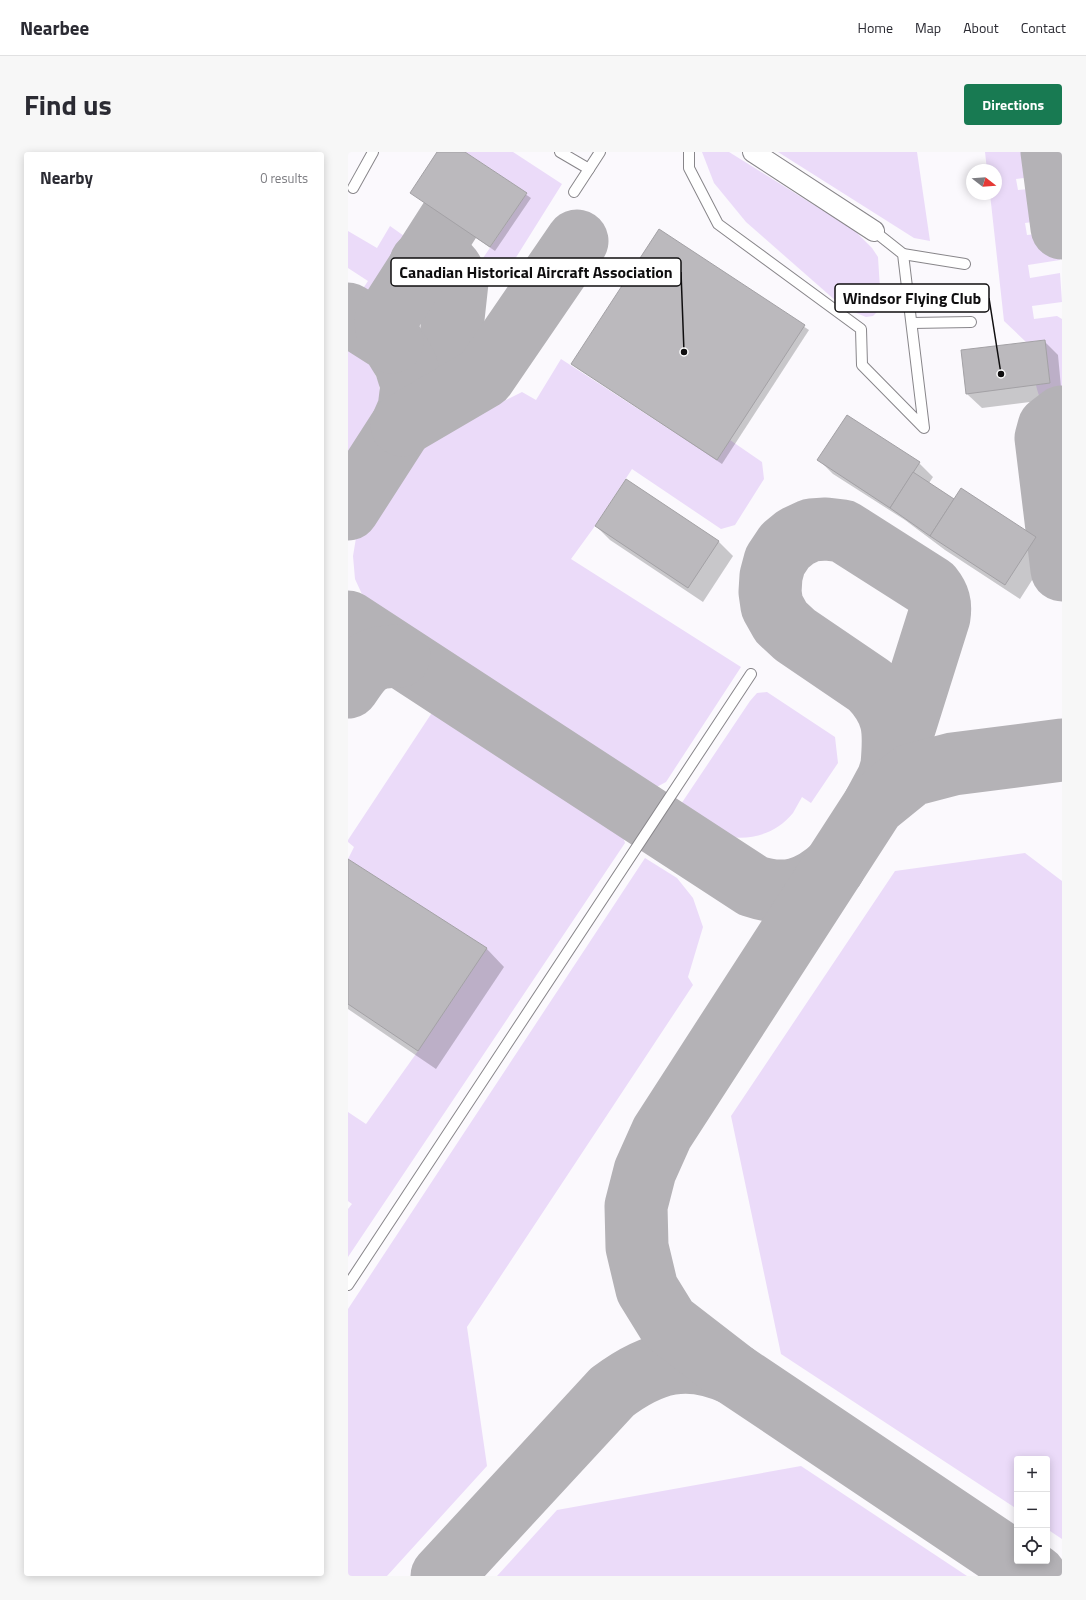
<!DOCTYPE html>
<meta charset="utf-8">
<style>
:root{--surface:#fff;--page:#f7f7f7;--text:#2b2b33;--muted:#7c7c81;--line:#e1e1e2;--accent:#187a52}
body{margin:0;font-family:"Titillium Web",sans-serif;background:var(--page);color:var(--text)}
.controls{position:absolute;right:12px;bottom:12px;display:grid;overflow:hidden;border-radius:4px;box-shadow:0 2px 10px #0003}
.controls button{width:36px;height:36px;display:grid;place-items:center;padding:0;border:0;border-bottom:1px solid var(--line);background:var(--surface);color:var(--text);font:20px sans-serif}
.compass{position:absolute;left:618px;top:12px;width:36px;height:36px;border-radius:50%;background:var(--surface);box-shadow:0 2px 10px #0003;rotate:107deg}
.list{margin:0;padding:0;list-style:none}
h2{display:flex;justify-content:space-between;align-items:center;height:52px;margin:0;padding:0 16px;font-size:17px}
h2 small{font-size:13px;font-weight:400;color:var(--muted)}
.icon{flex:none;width:22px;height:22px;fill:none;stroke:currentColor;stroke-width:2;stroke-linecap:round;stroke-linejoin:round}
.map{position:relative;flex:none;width:714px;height:1424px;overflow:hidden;border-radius:4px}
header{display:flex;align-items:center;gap:24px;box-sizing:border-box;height:56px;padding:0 20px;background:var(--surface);border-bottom:1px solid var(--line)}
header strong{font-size:19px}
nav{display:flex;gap:22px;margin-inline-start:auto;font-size:14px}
.intro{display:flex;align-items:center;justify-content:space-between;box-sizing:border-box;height:96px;padding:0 24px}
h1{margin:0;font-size:28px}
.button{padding:10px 18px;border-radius:4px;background:var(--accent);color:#fff;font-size:14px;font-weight:700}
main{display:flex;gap:24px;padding:0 24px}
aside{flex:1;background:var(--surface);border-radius:4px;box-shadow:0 2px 10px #0003}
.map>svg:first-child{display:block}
</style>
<header>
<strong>Nearbee</strong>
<nav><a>Home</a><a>Map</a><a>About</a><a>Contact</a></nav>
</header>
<div class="intro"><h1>Find us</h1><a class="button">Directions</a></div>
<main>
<aside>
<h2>Nearby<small>0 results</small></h2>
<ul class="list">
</ul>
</aside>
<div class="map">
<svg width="714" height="1424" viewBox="0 0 714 1424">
<rect width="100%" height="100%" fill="#fbf9fd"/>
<g fill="#ebdbf9">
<polygon points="117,0 165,0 214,32 157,123 133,109 179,41"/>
<polygon points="354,0 381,0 506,78 524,96 530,105 533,152 530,159 525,164 518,165 496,156 398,70 366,31"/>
<polygon points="430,0 569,0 582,89 566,86"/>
<path d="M637,0h61l2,23 -32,4 2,11 32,-3 5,32 -30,4 2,12 29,-3 4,28 -32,5 2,13 30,-5 2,29 -30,4 2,13 23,-3 5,3v87l-6,3c-14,-3 -17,-11 -20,-24l14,-2 -5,-43 -19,2 -22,-21 -14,-127h6v-24h-9z"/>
<polygon points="42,74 66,91 30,148 14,138 20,129 0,116 0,79 29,96"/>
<polygon points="0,194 21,209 31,231 34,257 31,274 0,323"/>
<polygon points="213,207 369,308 382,288 414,310 416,327 387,373 373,377 284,317 247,374 223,407 393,515 318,630 301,639 290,637 38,471 18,451 7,427 5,404 9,380 60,297 174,240 188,248"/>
<polygon points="714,289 714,324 713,325 711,306"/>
<path d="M419,540l68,45 3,26 -27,40 -9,-6c-3,5 -6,11 -9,16 -23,28 -60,31 -91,15 -9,-4 -17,-12 -25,-18l73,-109 7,-8z"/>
<polygon points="91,550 270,669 277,691 0,1105 0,1057 4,1052 0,1049 0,960 18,972 70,899 139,796 0,707 6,695 0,690 0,688"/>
<polygon points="677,701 714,729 714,1387 699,1377 699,1307 669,1307 669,1357 433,1202 383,964 547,719"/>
<polygon points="297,706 329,726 345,746 355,775 340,825 345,833 119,1175 139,1314 39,1424 0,1424 0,1157"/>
<polygon points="453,1314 619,1424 149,1424 209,1358"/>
</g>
<g fill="#0003">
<polygon points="91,0 115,0 183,46 147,99 63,41"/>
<polygon points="312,78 461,178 374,312 224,212"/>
<polygon points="696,189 710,203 714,246 634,256 619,242"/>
<polygon points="471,308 571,311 585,325 581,331 606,349 614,337 688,386 702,400 672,447 597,398 557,368 485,322"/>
<polygon points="278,328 371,390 385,404 355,450 262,388 248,374"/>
<polygon points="0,708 138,796 156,815 88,917 0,857"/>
</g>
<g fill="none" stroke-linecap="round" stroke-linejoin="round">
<g stroke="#b4b2b6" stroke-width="63">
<polyline points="704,0 714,76"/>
<path d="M73,111c19,-7 30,0 36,19l-7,64"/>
<polyline points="0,162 44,190 57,211 64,233 61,257 54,273 0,357"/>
<polyline points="44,190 39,179 38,168 102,68"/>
<polyline points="714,265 701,275 698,286 714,418"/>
<polyline points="54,273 136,225 229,89"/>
<path d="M0,470l405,264c32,11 56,4 81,-19"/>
<path d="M0,535c16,-24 21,-30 51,-31"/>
<path d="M526,653l14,-26 51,-162c2,-13 0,-20 -8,-30l-88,-56 -17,-2 -15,1 -15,7 -11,9 -10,15 -4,15 -1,16 2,14 9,16 14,13 75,51c25,26 25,44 22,79"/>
<path d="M94,1424l170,-184c40,-30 75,-40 122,-18"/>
<polyline points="687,1424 386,1222 320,1171 299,1137 289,1095 288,1054 297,1019 314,981 526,653 563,623 605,612 714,598"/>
</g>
</g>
<g fill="#bbb9bd" stroke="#a3a1a5">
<polygon points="89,0 117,0 179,41 142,95 62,41"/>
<polygon points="311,77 457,173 369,308 223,212"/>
<polygon points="697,188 702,231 618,242 613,198"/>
<polygon points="499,263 572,310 542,356 469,308"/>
<polygon points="565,320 606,347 582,384 542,356"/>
<polygon points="278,327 371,389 340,436 247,374"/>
<polygon points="613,336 688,385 657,433 582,384"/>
<polygon points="0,707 139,796 70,899 0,852"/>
</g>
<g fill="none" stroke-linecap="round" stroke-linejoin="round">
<g stroke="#88868a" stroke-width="12">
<g id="service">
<polyline points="212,0 241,17 252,0"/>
<polyline points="341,0 341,16 370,72 513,177 514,213 576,276 555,102 526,79"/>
<polyline points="5,36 25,0"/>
<polyline points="226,40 241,17"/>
<polyline points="555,102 617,112"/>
<polyline points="564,171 623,170"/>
<polyline points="0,1133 403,522"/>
</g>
</g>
<g stroke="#88868a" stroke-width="22">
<polyline id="minor" points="405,0 526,79"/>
</g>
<use href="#service" stroke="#fff" stroke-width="10"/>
<use href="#minor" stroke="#fff" stroke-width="20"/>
</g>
<path fill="none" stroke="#0f0e0f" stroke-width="1.5" d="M336 200L333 120M653 222L641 146"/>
<g fill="#0f0e0f" stroke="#fff" stroke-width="1.5">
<circle cx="336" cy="200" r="4"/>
<circle cx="653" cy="222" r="4"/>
</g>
<g fill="#fff" stroke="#0f0e0f" stroke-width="1.5">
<rect x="43" y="106" width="290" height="28" rx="4"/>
<rect x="487" y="132" width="154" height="28" rx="4"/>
</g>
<g font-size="16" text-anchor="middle" font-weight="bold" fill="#0f0e0f">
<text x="188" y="126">Canadian Historical Aircraft Association</text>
<text x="564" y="152">Windsor Flying Club</text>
</g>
</svg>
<div class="controls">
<button>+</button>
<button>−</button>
<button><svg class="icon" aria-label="locate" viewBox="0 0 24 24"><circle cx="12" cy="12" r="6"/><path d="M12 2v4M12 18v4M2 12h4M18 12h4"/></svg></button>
</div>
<svg class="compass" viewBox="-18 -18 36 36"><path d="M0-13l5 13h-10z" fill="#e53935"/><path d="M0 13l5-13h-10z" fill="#7c7c81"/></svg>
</div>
</main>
